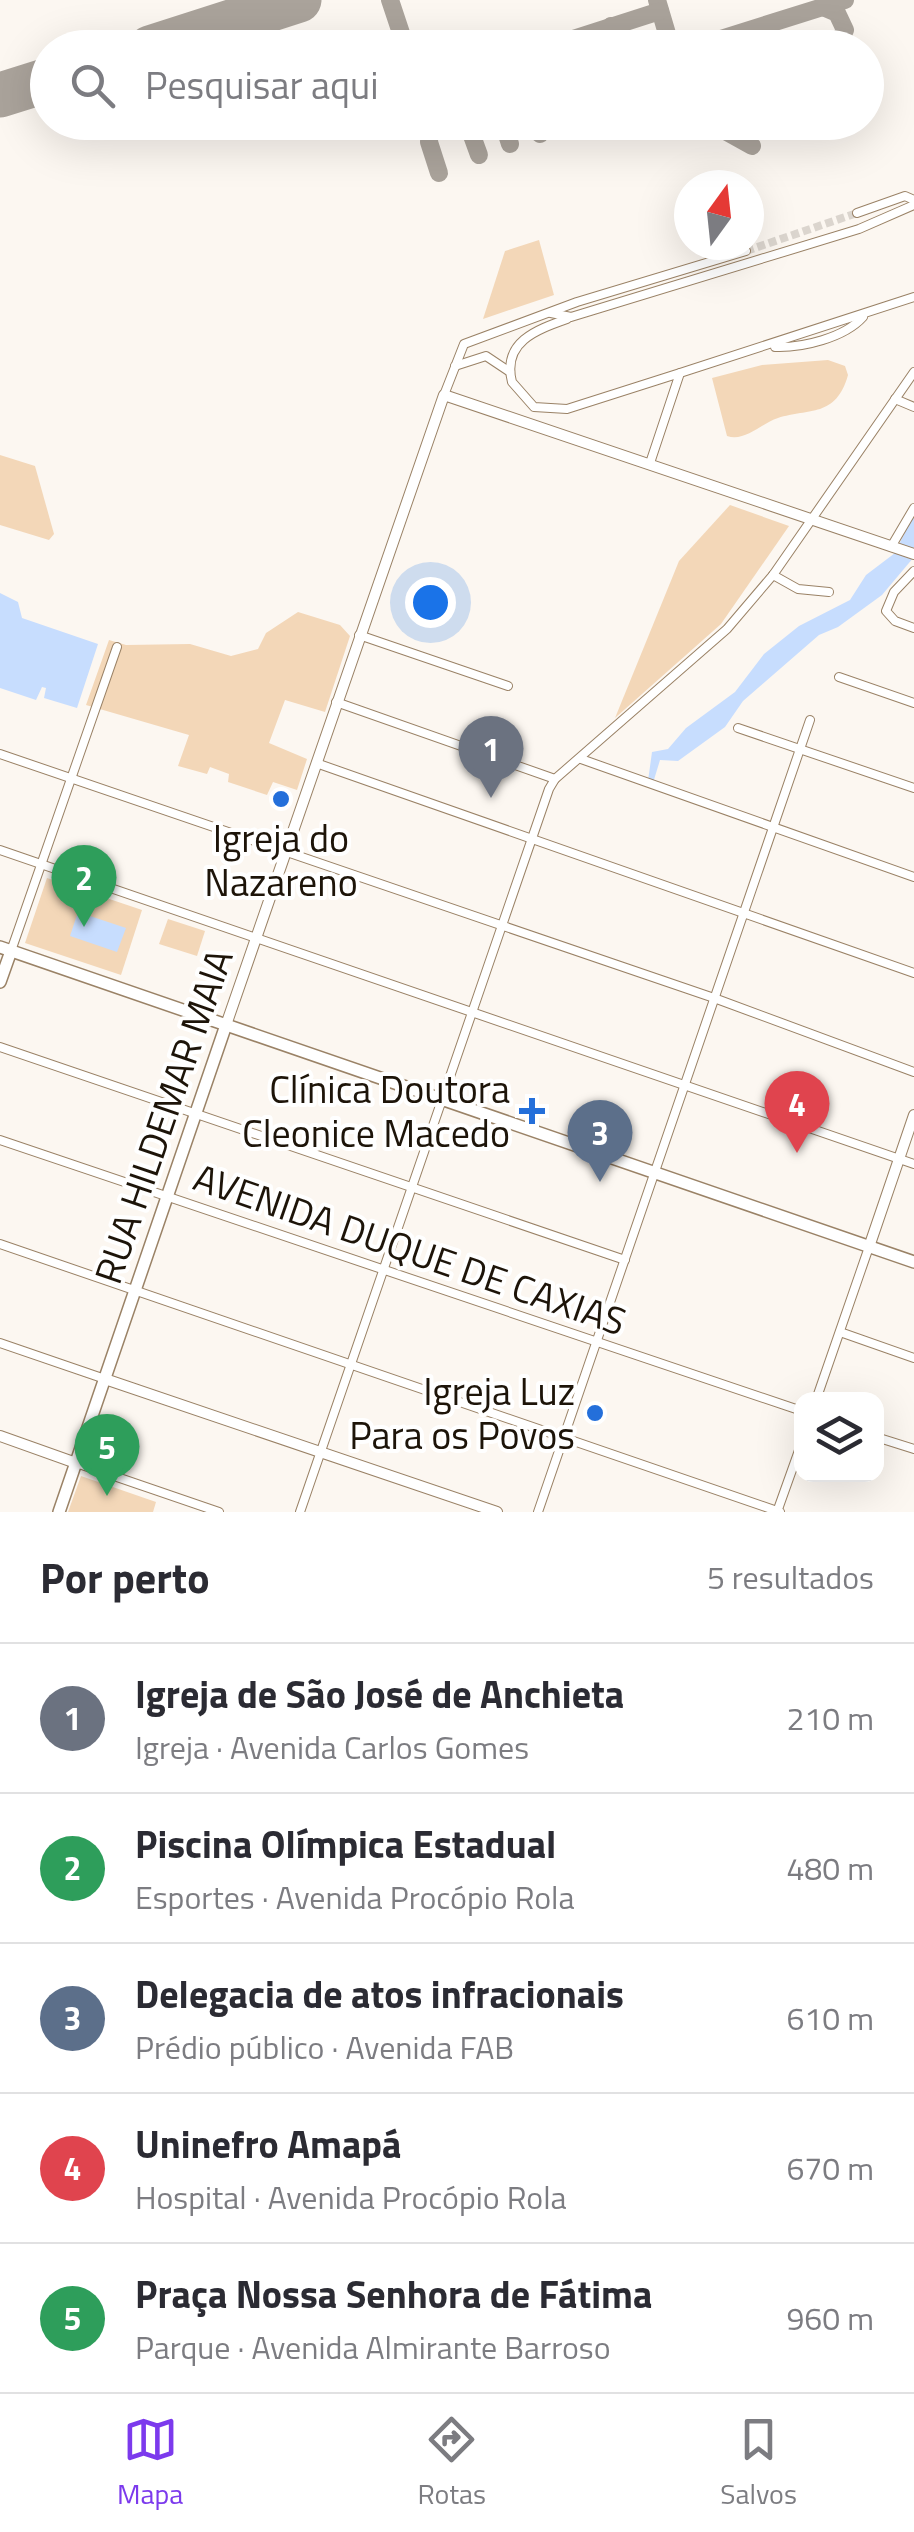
<!DOCTYPE html>
<html lang="pt">
<meta charset="utf-8">
<style>
:root{--surface:#fff;--page:#f7f7f7;--text:#2b2b33;--muted:#7c7c81;--line:#e1e1e2;--accent:#7c3aed}
body{margin:0;font-family:"Titillium Web",sans-serif;background:var(--page);color:var(--text)}
.controls{position:absolute;right:30px;bottom:30px;display:grid;overflow:hidden;border-radius:20px;box-shadow:0 10px 40px #0002}
.controls button{width:90px;height:90px;display:grid;place-items:center;padding:0;border:0;border-bottom:2px solid var(--line);background:var(--surface);color:var(--text);font:50px sans-serif}
.compass{position:absolute;left:674px;top:170px;width:90px;height:90px;border-radius:50%;background:var(--surface);box-shadow:0 10px 40px #0002;rotate:15deg}
.you{position:absolute;left:430px;top:602px;width:35px;height:35px;margin:-25px;border:8px solid #fff;border-radius:50%;background:#1a73e8;box-shadow:0 0 0 15px #1a73e833}
.badge{display:grid;place-items:center;width:65px;height:65px;border-radius:50%;background:var(--accent);color:#fff;font-size:32px;font-weight:700}
.pin{position:absolute;translate:-50% -82px;filter:drop-shadow(0 2px 5px #0008)}
.pin::after{content:'';position:absolute;top:52px;width:35px;height:30px;background:inherit;clip-path:polygon(0 0,100% 0,50% 100%)}
.list{margin:0;padding:0;list-style:none}
h2{display:flex;justify-content:space-between;align-items:center;height:130px;margin:0;padding:0 40px;font-size:42px}
h2 small{font-size:32px;font-weight:400;color:var(--muted)}
.list li{display:grid;grid-template-columns:65px 1fr auto;gap:30px;align-items:center;box-sizing:border-box;height:150px;padding:0 40px;border-top:2px solid var(--line)}
.list b{display:block;font-size:38px;white-space:nowrap}
.list p{margin:0;font-size:32px;white-space:nowrap;color:var(--muted)}
.list em{font-size:32px;font-style:normal;color:var(--muted)}
.icon{flex:none;width:55px;height:55px;fill:none;stroke:currentColor;stroke-width:2;stroke-linecap:round;stroke-linejoin:round}
.map{position:relative;flex:none;width:914px;height:1512px;overflow:hidden}
.search{position:absolute;background:var(--surface);box-shadow:0 10px 40px #0002;left:30px;right:30px;top:30px;height:110px;display:flex;align-items:center;gap:25px;box-sizing:border-box;padding:0 35px;border-radius:55px;color:var(--muted);font-size:38px}
.sheet{height:880px;background:var(--surface)}
nav{display:flex;justify-content:space-around;align-items:center;box-sizing:border-box;height:140px;border-top:2px solid var(--line);background:var(--surface);font-size:28px;color:var(--muted)}
nav a{display:grid;justify-items:center;gap:5px}
nav .on{color:var(--accent)}
.map>svg:first-child{display:block}
</style>
<div class="map">
<svg width="914" height="1512" viewBox="0 0 914 1512">
<rect width="100%" height="100%" fill="#fcf7f1"/>
<g fill="#f3d7b8">
<polygon points="539,240 554,295 483,319 505,251"/>
<path d="M828,360l17,6 3,9c-12,43 -39,33 -70,43 -18,6 -33,24 -51,18l-15,-58 50,-13z"/>
<polygon points="0,455 35,466 54,534 49,540 0,525"/>
<polygon points="730,505 789,526 721,624 615,718 679,561"/>
<polygon points="298,612 340,625 350,636 325,712 285,700 269,743 307,759 297,790 273,782 267,795 228,782 229,774 210,767 207,774 178,766 189,735 86,705 109,640 126,645 190,644 231,656 258,649 266,633"/>
<polygon points="47,878 142,910 121,975 25,943"/>
<polygon points="168,919 205,931 197,956 159,944"/>
<polygon points="81,1476 156,1502 153,1512 68,1512"/>
</g>
<g fill="#c7ddfe">
<polygon points="914,513 914,557 882,595 838,627 819,635 743,701 725,727 678,761 660,760 653,783 648,781 652,752 668,749 686,728 735,692 764,654 799,626 850,600 866,575 895,553"/>
<polygon points="0,593 18,602 22,618 98,644 77,708 44,698 46,688 42,687 36,700 0,688"/>
<polygon points="78,912 126,928 117,952 70,936"/>
</g>
<g fill="none" stroke-linecap="round" stroke-linejoin="round">
<g stroke="#aaa39b" stroke-width="18">
<polyline points="390,0 406,48"/>
<polyline points="657,0 668,37 688,48"/>
<polyline points="823,7 837,13 845,30 836,47"/>
<polyline points="611,26 617,36 616,48"/>
<polyline points="545,48 660,11"/>
<polyline points="635,48 668,37"/>
<polyline points="692,48 845,0"/>
<polyline points="430,122 429,142 439,173"/>
<polyline points="467,122 479,155"/>
<polyline points="503,122 510,144"/>
<polyline points="536,122 540,134"/>
<polyline points="721,122 725,131 752,146"/>
<polyline points="794,122 804,130"/>
</g>
<g stroke="#aaa39b" stroke-width="45">
<polyline points="150,48 299,0"/>
<polyline points="0,95 48,80"/>
</g>
<polyline stroke="#dbd5ce" stroke-width="8" stroke-dasharray="8 4" stroke-linecap="butt" points="746,251 857,213"/>
<g stroke="#9a8266" stroke-width="10">
<g id="minor">
<polyline points="857,213 905,196 914,200"/>
<polyline points="551,313 571,317 859,229 914,205"/>
<path d="M567,319c-31,11 -65,23 -55,63l22,25 33,2 113,-36"/>
<path d="M775,347c27,1 69,-9 88,-30"/>
<polyline points="455,366 486,356 510,372"/>
<polyline points="444,395 464,344 577,302 746,251"/>
<polyline points="895,399 914,407"/>
<polyline points="650,463 680,373 914,297"/>
<polyline points="891,547 914,508"/>
<polyline points="914,571 894,592 886,611 895,621 914,628"/>
<polyline points="773,575 798,589 829,592"/>
<polyline points="359,635 508,686"/>
<polyline points="839,677 914,703"/>
<polyline points="336,702 555,779"/>
<polyline points="738,728 914,788"/>
<polyline points="0,754 714,998 914,1072"/>
<polyline points="581,759 914,877"/>
<polyline points="316,763 914,973"/>
<polyline points="0,850 914,1164"/>
<polyline points="11,951 117,647"/>
<polyline points="0,1047 625,1260"/>
<polyline points="0,1140 802,1411"/>
<polyline points="0,1244 780,1512"/>
<polyline points="840,1332 914,1358"/>
<polyline points="0,1343 105,1379"/>
<polyline points="816,1400 869,1247"/>
<polyline points="876,1437 914,1449"/>
<polyline points="76,1463 219,1512"/>
<polyline points="300,1512 549,789 555,779 727,629 773,575 914,372"/>
<polyline points="538,1512 810,720"/>
<polyline points="777,1512 802,1442"/>
</g>
</g>
<g stroke="#9a8266" stroke-width="12">
<g id="tertiary">
<polyline points="226,1025 444,395 914,554"/>
<polyline points="869,1247 914,1115"/>
<polyline points="105,1379 497,1512"/>
<polyline points="0,1436 76,1463"/>
</g>
</g>
<g stroke="#9a8266" stroke-width="14">
<g id="secondary">
<polyline points="0,947 914,1262"/>
<polyline points="0,982 11,951"/>
<polyline points="59,1512 226,1025"/>
</g>
</g>
<use href="#minor" stroke="#fff" stroke-width="8"/>
<use href="#tertiary" stroke="#fff" stroke-width="10"/>
<use href="#secondary" stroke="#fff" stroke-width="11"/>
</g>
<g fill="#246fda" stroke="#fff" stroke-width="4">
<circle cx="281" cy="799" r="10"/>
<path d="M527 1096h10v10h10v10h-10v10h-10v-10h-10v-10h10z"/>
<circle cx="595" cy="1413" r="10"/>
</g>
<g text-anchor="middle" dominant-baseline="central" stroke-width="8" stroke-linejoin="round" paint-order="stroke">
<g font-size="38" fill="#1d1409" stroke="#fff" text-anchor="end">
<text x="281" y="838" text-anchor="middle">Igreja do<tspan x="281" dy="44">Nazareno</tspan></text>
<text x="510" y="1089">Clínica Doutora<tspan x="510" dy="44">Cleonice Macedo</tspan></text>
<text x="575" y="1391">Igreja Luz<tspan x="575" dy="44">Para os Povos</tspan></text>
</g>
<g font-size="38" fill="#1d1409" stroke="#fff">
<text transform="translate(163 1116) rotate(-71)">RUA HILDEMAR MAIA</text>
<text transform="translate(410 1249) rotate(19)">AVENIDA DUQUE DE CAXIAS</text>
</g>
</g>
</svg>
<div class="controls">
<button><svg class="icon" aria-label="layers" viewBox="0 0 24 24"><path d="M12 4l9 5-9 5-9-5zM3 14l9 5 9-5"/></svg></button>
</div>
<svg class="compass" viewBox="-18 -18 36 36"><path d="M0-13l5 13h-10z" fill="#e53935"/><path d="M0 13l5-13h-10z" fill="#7c7c81"/></svg>
<div class="you"></div>
<div class="pin badge" style="left:491px;top:798px;background:#6b7280">1</div>
<div class="pin badge" style="left:84px;top:927px;background:#2e9e5b">2</div>
<div class="pin badge" style="left:600px;top:1182px;background:#5c6f8a">3</div>
<div class="pin badge" style="left:797px;top:1153px;background:#e0444e">4</div>
<div class="pin badge" style="left:107px;top:1496px;background:#2e9e5b">5</div>
<div class="search"><svg class="icon" aria-label="search" viewBox="0 0 24 24"><circle cx="10" cy="10" r="6"/><path d="M15 15l6 6"/></svg>Pesquisar aqui</div>
</div>
<section class="sheet">
<h2>Por perto<small>5 resultados</small></h2>
<ul class="list">
<li><span class="badge" style="background:#6b7280">1</span><div><b>Igreja de São José de Anchieta</b><p>Igreja · Avenida Carlos Gomes</p></div><em>210 m</em></li>
<li><span class="badge" style="background:#2e9e5b">2</span><div><b>Piscina Olímpica Estadual</b><p>Esportes · Avenida Procópio Rola</p></div><em>480 m</em></li>
<li><span class="badge" style="background:#5c6f8a">3</span><div><b>Delegacia de atos infracionais</b><p>Prédio público · Avenida FAB</p></div><em>610 m</em></li>
<li><span class="badge" style="background:#e0444e">4</span><div><b>Uninefro Amapá</b><p>Hospital · Avenida Procópio Rola</p></div><em>670 m</em></li>
<li><span class="badge" style="background:#2e9e5b">5</span><div><b>Praça Nossa Senhora de Fátima</b><p>Parque · Avenida Almirante Barroso</p></div><em>960 m</em></li>
</ul>
</section>
<nav>
<a class="on"><svg class="icon" aria-label="map" viewBox="0 0 24 24"><path d="M3 6l6-2 6 2 6-2v14l-6 2-6-2-6 2zM9 4v14M15 6v14"/></svg>Mapa</a>
<a><svg class="icon" aria-label="directions" viewBox="0 0 24 24"><path d="M12 3l9 9-9 9-9-9zM9 14v-3h6M13 9l2 2-2 2"/></svg>Rotas</a>
<a><svg class="icon" aria-label="saved" viewBox="0 0 24 24"><path d="M7 4h10v16l-5-4-5 4z"/></svg>Salvos</a>
</nav>
